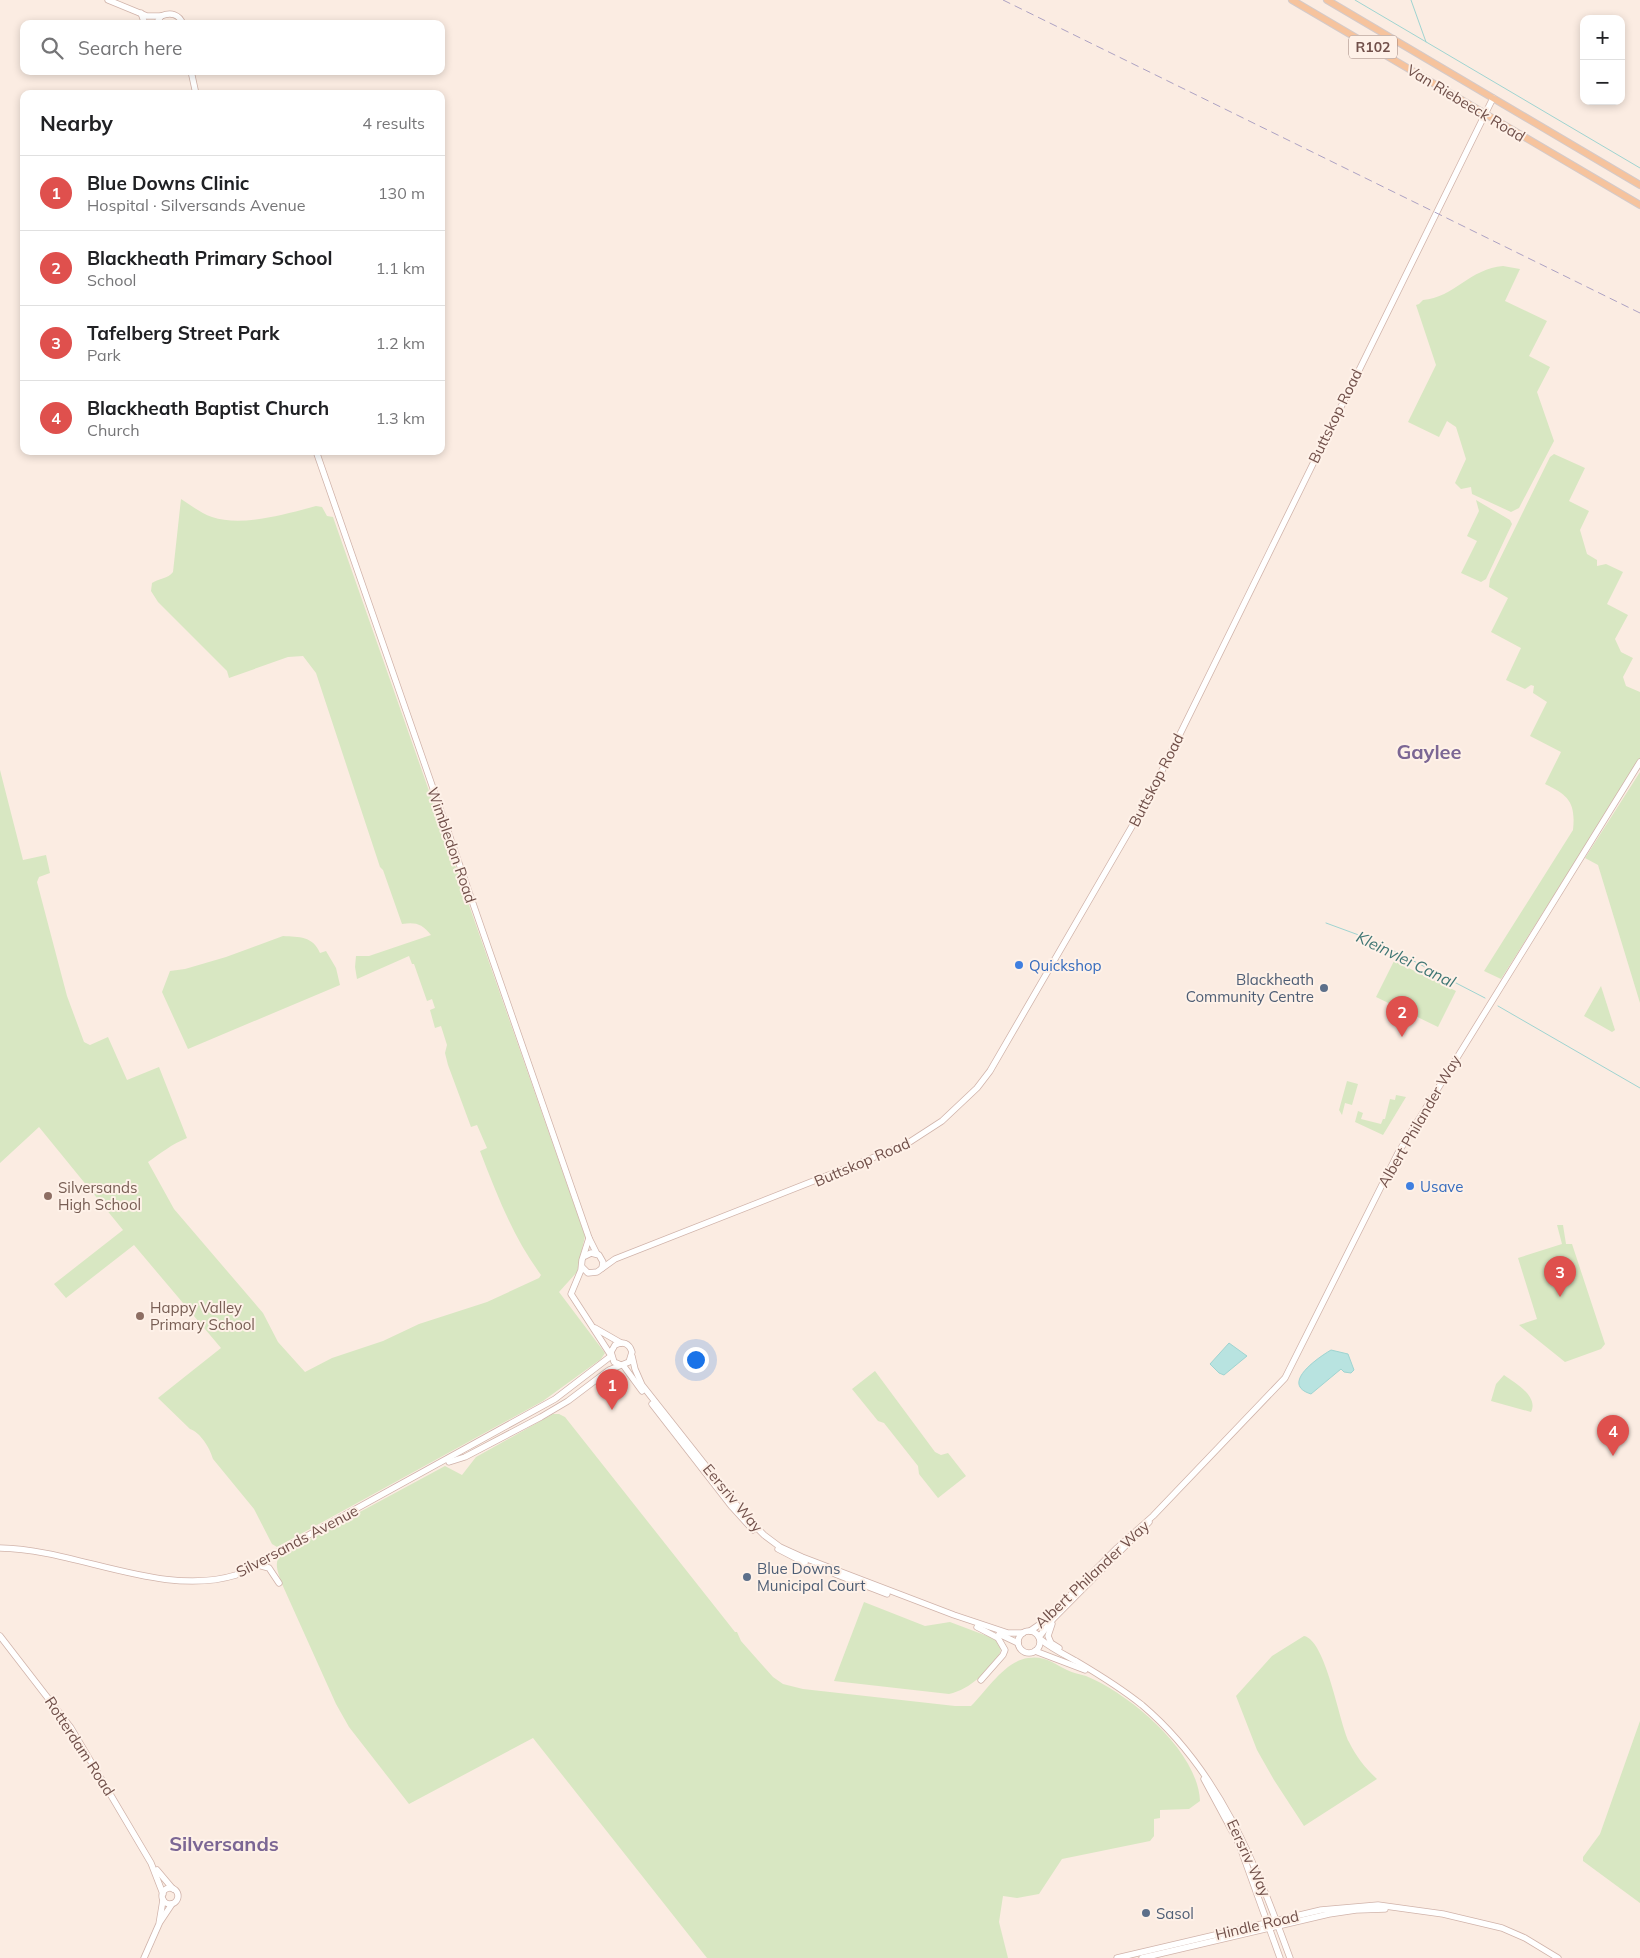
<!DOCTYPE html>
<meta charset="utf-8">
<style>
:root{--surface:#fff;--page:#f2f2f2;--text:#202124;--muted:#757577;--line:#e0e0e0;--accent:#df504d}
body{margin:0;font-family:Mulish,sans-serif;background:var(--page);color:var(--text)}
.controls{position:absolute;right:15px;top:15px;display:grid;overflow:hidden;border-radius:10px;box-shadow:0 2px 8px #0003}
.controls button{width:45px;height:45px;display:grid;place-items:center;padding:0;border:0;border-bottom:1px solid var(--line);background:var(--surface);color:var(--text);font:25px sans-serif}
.you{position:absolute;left:695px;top:1359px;width:18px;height:18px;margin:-12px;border:4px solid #fff;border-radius:50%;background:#1a73e8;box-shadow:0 0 0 8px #1a73e833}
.badge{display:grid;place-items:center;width:32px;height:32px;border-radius:50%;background:var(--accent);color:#fff;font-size:16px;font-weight:700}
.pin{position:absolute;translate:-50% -41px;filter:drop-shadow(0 1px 2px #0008)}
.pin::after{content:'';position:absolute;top:26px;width:18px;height:15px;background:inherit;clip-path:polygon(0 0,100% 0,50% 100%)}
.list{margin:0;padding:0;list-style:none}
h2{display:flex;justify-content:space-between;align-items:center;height:65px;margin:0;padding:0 20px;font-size:21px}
h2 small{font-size:16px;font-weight:400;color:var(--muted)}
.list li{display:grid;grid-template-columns:32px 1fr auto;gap:15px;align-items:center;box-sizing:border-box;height:75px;padding:0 20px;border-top:1px solid var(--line)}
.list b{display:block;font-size:19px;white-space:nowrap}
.list p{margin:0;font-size:16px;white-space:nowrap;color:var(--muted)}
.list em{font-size:16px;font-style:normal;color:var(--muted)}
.icon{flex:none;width:28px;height:28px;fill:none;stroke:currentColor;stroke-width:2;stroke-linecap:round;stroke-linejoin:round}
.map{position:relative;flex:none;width:1640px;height:1958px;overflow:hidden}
.search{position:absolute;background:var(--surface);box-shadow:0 2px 8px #0003;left:20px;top:20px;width:425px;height:55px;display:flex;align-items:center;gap:12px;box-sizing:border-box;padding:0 18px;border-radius:10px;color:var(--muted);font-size:19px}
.panel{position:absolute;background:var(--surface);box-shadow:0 2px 8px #0003;left:20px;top:90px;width:425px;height:365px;border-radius:10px}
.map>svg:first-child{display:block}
</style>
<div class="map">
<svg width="1640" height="1958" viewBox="0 0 1640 1958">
<rect width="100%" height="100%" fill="#fbece2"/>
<g fill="#d8e7c2">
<path d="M1503,266l17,3 -15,32 42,20 -18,35 21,11 -13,25 17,49 -35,67 -8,4 -39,-18 -1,-7 -10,2 -6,-6 11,-24 -10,-32 -9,-6 -8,16 -31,-15 28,-57 -20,-60 3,-1 4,-4c30,-2 48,-32 80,-34z"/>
<path d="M1554,454l31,14 -16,33 20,10 -9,19 7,24 10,6v6l9,-2 17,8 -16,32 21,11 -13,24 6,13 12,6 -10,19 3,9 14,6v67l-139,220 -17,-8 89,-141c3,-28 -5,-35 -28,-46l16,-32 -31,-16 17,-34 -14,-9 1,-7 -3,-1 -6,4 -19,-9 15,-32 -30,-16 17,-34 -19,-11 1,-8 60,-122z"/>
<path d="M181,499c10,6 19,14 31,18 30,10 74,-3 104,-11l6,1 5,9 6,1 252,719 -8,36 -18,20 46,61 -4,6 -58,42 -266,146 -5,-3 -18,-35 -41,-50c-3,-11 -13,-27 -23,-30l-32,-31 63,-50 -87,-103 -68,53 -12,-14 69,-54 -84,-103 -39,36v-393l23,90 23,-5 4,18 -11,4 -2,5 30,114 17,46 6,3 18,-8 19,43 32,-13 28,71c-15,6 -26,15 -39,24l26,47 89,104 15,29 27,30 27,-14 51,-17 36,-17 68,-22 52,-24 2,-3c-28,-38 -44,-80 -61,-124l7,-3 -10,-23 -6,2 -23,-62 -3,-12 2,-8 -6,-19 -6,2 -5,-18 5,-2 -3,-9 -5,2 -13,-37h-2l-3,-8 -52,23 -2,-12 1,-11h13l62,-21c-9,-11 -15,-13 -29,-11l-19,-54 -3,-3 -64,-194 -13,-17 -15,1 -59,21 -2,-7 -69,-69 -7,-11 1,-8c7,-5 16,-4 21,-11z"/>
<polygon points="1476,500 1510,520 1512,524 1486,579 1481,582 1461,573 1477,541 1467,536 1479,511"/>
<polygon points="1640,772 1640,1003 1598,865 1585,858"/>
<path d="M283,936c16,1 30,0 37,17l6,-2 10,17 4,17 -152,64 -26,-57 8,-21 15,-2 41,-12z"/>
<polygon points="1394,961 1456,991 1438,1027 1376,997"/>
<polygon points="1601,986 1615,1030 1612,1032 1584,1016"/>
<polygon points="1347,1081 1358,1084 1352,1105 1345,1103 1342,1115 1339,1110"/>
<polygon points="1396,1095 1406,1097 1383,1135 1355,1122 1358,1111 1363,1113 1361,1119 1381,1124 1383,1119 1385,1119 1390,1099 1395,1100"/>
<polygon points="1557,1225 1563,1225 1566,1244 1572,1244 1605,1344 1601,1349 1565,1362 1519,1325 1537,1319 1518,1258 1562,1244"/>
<polygon points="875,1371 935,1452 941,1455 948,1453 966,1476 938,1498 919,1474 918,1466 884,1423 878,1421 852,1389"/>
<path d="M1504,1375c11,8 35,21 27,37l-40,-11 5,-17z"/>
<path d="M553,1414h6l6,3 170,215h2l4,9 32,36 10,7 20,5 152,17h16c16,-16 34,-45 57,-48 16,-3 27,6 39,12 6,3 13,4 19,6 44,18 112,75 114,125l-11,8 -29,1v8l-6,1v17l-4,5 -88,18 -23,35 -22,4 -14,-2 -4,26 9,36h-301l-174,-220 -124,66 -60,-77 -13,-23 -54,-120c-3,-10 -10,-22 0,-30l163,-88 17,9 14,-18z"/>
<path d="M864,1602l61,24 25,-4 45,17 6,9 -1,5c-12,18 -29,36 -51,41l-115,-13z"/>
<path d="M1304,1636c22,4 35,86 45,106 7,14 16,26 28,37l-73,47 -30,-46 -17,-30 -21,-54 36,-40z"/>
<polygon points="1640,1721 1640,1903 1583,1861 1583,1857 1600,1834"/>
</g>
<g fill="#b8e3e0" stroke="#9fd4d1">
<polygon points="1229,1343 1247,1356 1224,1375 1219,1373 1210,1364"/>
<path d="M1331,1350l17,4 6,16 -3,3 -7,-1 -3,-3 -30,25c-32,-10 8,-37 20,-44z"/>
</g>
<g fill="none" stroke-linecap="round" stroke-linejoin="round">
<g stroke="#9fd4d1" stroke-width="1">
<polyline points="1355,0 1640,168"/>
<polyline points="1411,0 1426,42"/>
<polyline points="1326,923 1375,941 1485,998"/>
<polyline points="1498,1006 1640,1088"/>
</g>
<g stroke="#d0b3aa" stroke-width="7">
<g id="secondary">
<polyline points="108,0 147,16 161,16"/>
<polyline points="141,13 145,24"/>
<path d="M156,24l5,-8c10,-4 18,-2 22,8"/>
<polyline points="191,71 196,94"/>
<polyline points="316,451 589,1238 597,1254"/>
<polyline points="589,1238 582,1260 581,1270 571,1294 610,1354"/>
<polyline points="585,1256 591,1253 599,1255 603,1262 602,1268"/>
<polyline points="582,1267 588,1273 597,1272 615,1259 905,1145 942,1121 977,1088 990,1071 1149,797 1493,98"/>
<polyline points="595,1328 621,1343"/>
<polyline points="632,1356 635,1369 642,1385 747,1518 764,1535 780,1547 802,1557 954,1615 1008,1633 1023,1633"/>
<polyline points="623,1365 642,1391"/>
<polyline points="652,1404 732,1507 753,1530"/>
<path d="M449,1462l16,-5 76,-40 27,-16 41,-31 20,-8 3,-10c-3,-9 -9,-11 -17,-7l-4,7 3,10 7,3"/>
<path d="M0,1548c76,1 162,50 236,27l319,-176 56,-43"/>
<polyline points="778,1549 805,1563"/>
<polyline points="258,1565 269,1568 279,1583"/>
<polyline points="835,1574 887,1594"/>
<polyline points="1052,1624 1048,1636 1051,1643 1059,1648"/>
<polyline points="977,1627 998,1638 1005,1650 1003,1655 981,1680"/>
<circle cx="1029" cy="1642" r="11"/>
<polyline points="1030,1631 1046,1620 1117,1548 1153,1516 1285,1378 1398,1153 1640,762"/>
<polyline points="999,1634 1018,1643"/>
<polyline points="0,1636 71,1728 151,1863 163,1894"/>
<polyline points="1039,1637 1053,1619 1149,1522"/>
<path d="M1040,1639c11,9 23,15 36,22 22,13 46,28 66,44 78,66 114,160 148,253"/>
<polyline points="1035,1651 1085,1670"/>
<polyline points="1204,1779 1239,1844 1280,1958"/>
<polyline points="157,1870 173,1889"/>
<circle cx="170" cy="1896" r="8"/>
<polyline points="160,1922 172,1904"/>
<polyline points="144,1958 159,1924 163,1900"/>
<polyline points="1117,1958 1321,1910 1378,1905 1443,1914 1502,1928 1525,1938 1558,1958"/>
<polyline points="1142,1958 1329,1914 1356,1910 1385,1909"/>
</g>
</g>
<g stroke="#d4cac9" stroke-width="8">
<g id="primary">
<polyline points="1292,0 1640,205"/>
<polyline points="1327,0 1640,185"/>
</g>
</g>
<use href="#secondary" stroke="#fff" stroke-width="5.5"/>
<use href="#primary" stroke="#f6c39d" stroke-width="6"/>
<polyline stroke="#ada2c3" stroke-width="1" stroke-dasharray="8 5" stroke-linecap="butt" points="1003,0 1640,313"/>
</g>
<g fill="#3f7fe0" stroke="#fef1e8" stroke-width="2">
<circle cx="1019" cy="965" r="5"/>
<circle cx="1410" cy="1186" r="5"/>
</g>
<g fill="#5c6f8a" stroke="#fef1e8" stroke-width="2">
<circle cx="1324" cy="988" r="5"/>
<circle cx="747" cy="1577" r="5"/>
<circle cx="1146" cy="1913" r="5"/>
</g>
<g fill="#8d6e63" stroke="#fef1e8" stroke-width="2">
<circle cx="48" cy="1196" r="5"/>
<circle cx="140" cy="1316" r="5"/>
</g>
<g text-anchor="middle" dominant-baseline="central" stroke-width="4" stroke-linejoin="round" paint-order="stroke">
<rect fill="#fef1e8" stroke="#9b8079" stroke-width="1" x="1349" y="35.5" width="48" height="23" rx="4"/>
<g font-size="14" font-weight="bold" fill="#71504a">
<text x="1373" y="47">R102</text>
</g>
<g font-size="15" fill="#71504a" stroke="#fef1e8">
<text transform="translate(1466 103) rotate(31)">Van Riebeeck Road</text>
<text transform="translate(1335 416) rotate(-64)">Buttskop Road</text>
<text transform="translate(1156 780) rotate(-63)">Buttskop Road</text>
<text transform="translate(452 845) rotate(71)">Wimbledon Road</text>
<text transform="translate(1419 1121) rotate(-60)">Albert Philander Way</text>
<text transform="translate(862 1162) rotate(-23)">Buttskop Road</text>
<text transform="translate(733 1498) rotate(50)">Eersriv Way</text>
<text transform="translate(297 1541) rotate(-28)">Silversands Avenue</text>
<text transform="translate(1092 1574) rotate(-43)">Albert Philander Way</text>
<text transform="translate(80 1746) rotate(57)">Rotterdam Road</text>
<text transform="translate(1249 1858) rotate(65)">Eersriv Way</text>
<text transform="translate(1257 1925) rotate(-13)">Hindle Road</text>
</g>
<g font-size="15" fill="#366cbe" stroke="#fef1e8" text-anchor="start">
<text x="1029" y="965">Quickshop</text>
<text x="1420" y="1186">Usave</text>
</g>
<g font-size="15" fill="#4e5e75" stroke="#fef1e8" text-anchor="start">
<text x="1314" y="979" text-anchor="end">Blackheath<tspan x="1314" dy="17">Community Centre</tspan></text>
<text x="757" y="1568">Blue Downs<tspan x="757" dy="17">Municipal Court</tspan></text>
<text x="1156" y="1913">Sasol</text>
</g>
<g font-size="15" fill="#785e54" stroke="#fef1e8" text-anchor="start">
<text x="58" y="1187">Silversands<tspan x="58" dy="17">High School</tspan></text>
<text x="150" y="1307">Happy Valley<tspan x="150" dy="17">Primary School</tspan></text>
</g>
<g font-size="16" font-style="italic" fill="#3f7674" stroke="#fef1e8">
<text transform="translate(1406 959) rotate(26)">Kleinvlei Canal</text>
</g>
<g font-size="20" font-weight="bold" fill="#7b6694" stroke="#fef1e8">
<text x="1429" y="751">Gaylee</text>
<text x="224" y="1843">Silversands</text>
</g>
</g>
</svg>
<div class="controls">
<button>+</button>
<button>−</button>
</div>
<div class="you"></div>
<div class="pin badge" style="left:612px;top:1410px">1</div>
<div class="pin badge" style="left:1402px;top:1037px">2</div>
<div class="pin badge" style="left:1560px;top:1297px">3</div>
<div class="pin badge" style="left:1613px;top:1456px">4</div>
<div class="search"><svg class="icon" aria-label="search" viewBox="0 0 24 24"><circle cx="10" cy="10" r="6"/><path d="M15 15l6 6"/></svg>Search here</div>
<section class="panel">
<h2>Nearby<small>4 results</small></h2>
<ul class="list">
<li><span class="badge">1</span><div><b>Blue Downs Clinic</b><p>Hospital · Silversands Avenue</p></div><em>130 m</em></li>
<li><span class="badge">2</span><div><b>Blackheath Primary School</b><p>School</p></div><em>1.1 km</em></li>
<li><span class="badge">3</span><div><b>Tafelberg Street Park</b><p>Park</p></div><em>1.2 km</em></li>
<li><span class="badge">4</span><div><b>Blackheath Baptist Church</b><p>Church</p></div><em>1.3 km</em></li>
</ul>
</section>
</div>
